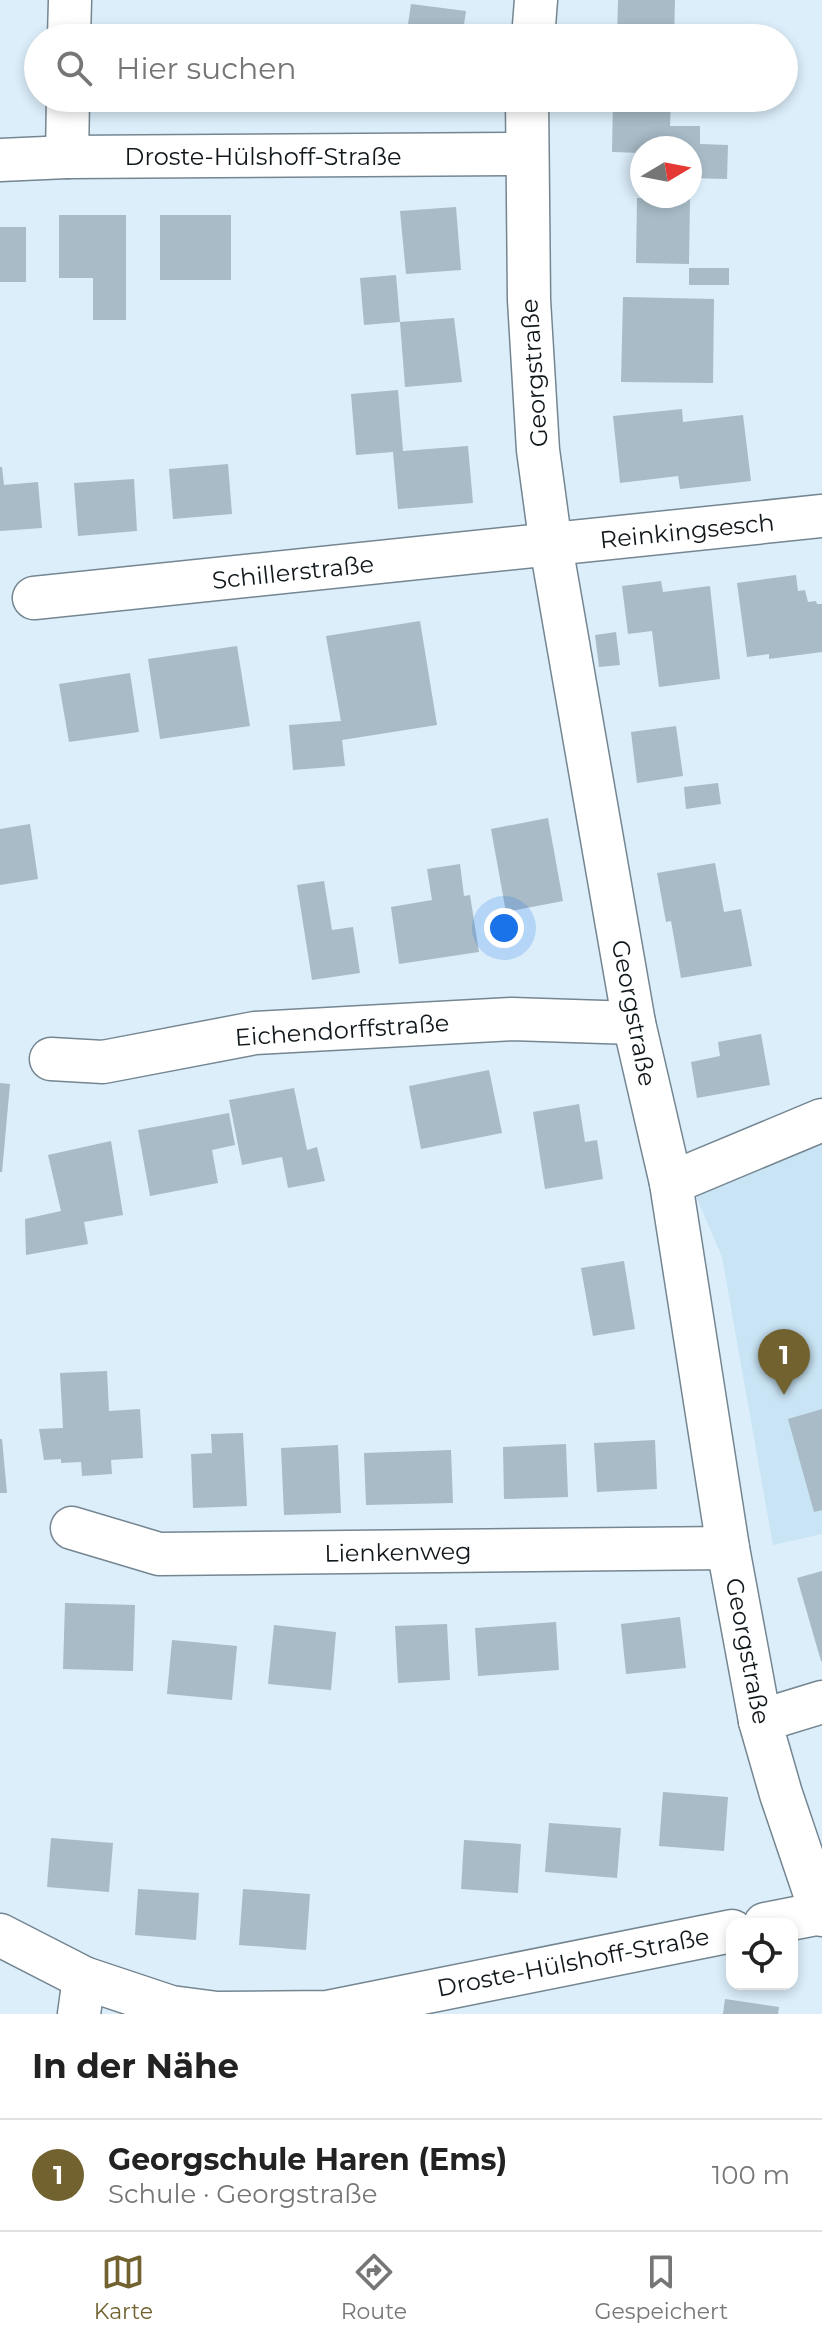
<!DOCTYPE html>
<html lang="de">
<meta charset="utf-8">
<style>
:root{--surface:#fff;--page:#f6f6f6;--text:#222;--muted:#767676;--line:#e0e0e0;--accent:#716230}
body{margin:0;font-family:Montserrat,sans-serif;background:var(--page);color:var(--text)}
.controls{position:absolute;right:24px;bottom:24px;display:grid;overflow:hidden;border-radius:16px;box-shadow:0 4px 12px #0003}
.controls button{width:72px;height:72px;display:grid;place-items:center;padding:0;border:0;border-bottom:2px solid var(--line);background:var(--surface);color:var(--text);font:40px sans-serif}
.compass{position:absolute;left:630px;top:136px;width:72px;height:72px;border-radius:50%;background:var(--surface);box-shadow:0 4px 12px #0003;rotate:80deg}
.you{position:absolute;left:504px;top:928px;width:28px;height:28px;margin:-20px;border:6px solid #fff;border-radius:50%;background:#1a73e8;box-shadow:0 0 0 12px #1a73e833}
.badge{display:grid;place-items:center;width:52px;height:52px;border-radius:50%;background:var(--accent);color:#fff;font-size:26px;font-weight:700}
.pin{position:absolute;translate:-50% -66px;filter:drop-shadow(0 2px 4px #0008)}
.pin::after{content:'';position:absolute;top:42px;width:28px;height:24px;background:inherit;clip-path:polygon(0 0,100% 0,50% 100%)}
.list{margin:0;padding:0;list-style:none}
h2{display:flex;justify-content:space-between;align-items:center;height:104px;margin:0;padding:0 32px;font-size:34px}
h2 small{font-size:26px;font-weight:400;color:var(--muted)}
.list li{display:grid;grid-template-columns:52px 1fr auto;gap:24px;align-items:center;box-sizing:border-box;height:112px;padding:0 32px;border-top:2px solid var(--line)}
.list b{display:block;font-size:30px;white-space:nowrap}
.list p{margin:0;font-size:26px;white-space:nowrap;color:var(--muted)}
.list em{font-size:26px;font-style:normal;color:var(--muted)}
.icon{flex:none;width:44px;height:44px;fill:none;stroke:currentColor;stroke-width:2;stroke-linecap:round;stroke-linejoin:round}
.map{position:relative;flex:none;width:822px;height:2014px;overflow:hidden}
.search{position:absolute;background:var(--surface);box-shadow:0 4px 12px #0003;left:24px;right:24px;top:24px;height:88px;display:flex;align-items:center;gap:20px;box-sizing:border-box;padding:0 28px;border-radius:44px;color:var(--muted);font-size:30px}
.sheet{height:216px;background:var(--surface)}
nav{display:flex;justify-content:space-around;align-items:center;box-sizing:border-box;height:112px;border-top:2px solid var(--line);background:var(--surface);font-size:22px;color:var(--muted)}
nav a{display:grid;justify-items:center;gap:4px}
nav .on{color:var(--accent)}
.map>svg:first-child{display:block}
</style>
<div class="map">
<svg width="822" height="2014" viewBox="0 0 822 2014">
<rect width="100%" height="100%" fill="#dbeefa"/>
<polygon fill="#c9e4f4" points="822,1127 822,1534 773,1545 722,1257 696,1196 703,1174"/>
<g fill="#a8bbc6">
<polygon points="618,0 675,0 674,38 617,38"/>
<polygon points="411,4 466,11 462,38 406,38"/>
<polygon points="138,31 180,36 180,38 137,38"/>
<polygon points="144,98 202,98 201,107"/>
<polygon points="613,98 671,98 670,126 700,126 700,144 728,145 727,179 690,178 690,148 642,148 642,153 612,152"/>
<polygon points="637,198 690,199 689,264 636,263"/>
<polygon points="456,207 461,270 406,274 400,211"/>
<polygon points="59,215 126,215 126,320 93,320 93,278 59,278"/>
<rect x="160" y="215" width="71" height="65"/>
<rect x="0" y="227" width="26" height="55"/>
<rect x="689" y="268" width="40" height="17"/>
<polygon points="396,275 400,322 364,325 360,278"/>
<polygon points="623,297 714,299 713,383 621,382"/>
<polygon points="454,318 462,382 405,387 400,322"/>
<polygon points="398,390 403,451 468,446 473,503 398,509 393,452 356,455 351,394"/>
<polygon points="682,409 683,422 743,415 751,481 680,489 678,476 620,483 613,416"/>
<polygon points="228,464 232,514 173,519 169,469"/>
<polygon points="0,467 2,467 4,485 38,482 42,528 0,531"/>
<polygon points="134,479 137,531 78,536 74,483"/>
<polygon points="796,575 798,591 805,590 808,602 816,601 817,604 822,604 822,652 769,659 769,654 747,657 737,583"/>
<polygon points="661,581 663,592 710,586 720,679 659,687 652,631 628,634 622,586"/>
<polygon points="420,621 437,725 342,740 345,766 293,770 289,725 341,721 326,636"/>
<polygon points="616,632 620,665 599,667 595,635"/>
<polygon points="237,646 250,726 160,739 148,659"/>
<polygon points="130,673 139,732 69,742 59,684"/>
<polygon points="676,726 683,776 637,783 631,732"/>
<polygon points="718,783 721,804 686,809 684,787"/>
<polygon points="548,818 563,901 506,912 491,829"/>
<polygon points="30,824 38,879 0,885 0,829"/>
<polygon points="715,863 724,912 741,909 752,966 681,978 671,921 666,922 657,873"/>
<polygon points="460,864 464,896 470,895 479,952 399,964 391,907 432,900 427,869"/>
<polygon points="324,881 332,930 353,927 360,973 312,980 297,885"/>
<polygon points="761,1034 770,1085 697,1098 691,1062 720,1056 718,1042"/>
<polygon points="489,1070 502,1133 421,1149 409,1086"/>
<polygon points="0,1083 10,1084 2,1172 0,1172"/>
<polygon points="294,1088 307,1150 317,1147 325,1181 288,1188 282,1157 242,1165 229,1100"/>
<polygon points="579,1104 585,1142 597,1140 603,1179 545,1189 533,1112"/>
<polygon points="229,1113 235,1145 212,1150 218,1183 150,1196 138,1130"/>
<polygon points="111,1141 123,1215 84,1222 88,1244 26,1255 25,1219 61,1211 48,1155"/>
<polygon points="624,1261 635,1329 593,1336 581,1268"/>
<polygon points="107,1371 109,1411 140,1409 143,1458 111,1460 112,1474 82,1476 81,1462 61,1463 61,1459 44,1460 39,1429 63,1428 60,1373"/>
<polygon points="822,1409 822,1510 814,1512 788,1419"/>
<polygon points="243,1433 247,1506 193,1508 191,1454 212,1453 211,1434"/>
<polygon points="0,1439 2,1439 7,1493 0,1493"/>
<polygon points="655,1440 657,1489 597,1492 594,1443"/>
<polygon points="566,1444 568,1497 504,1499 503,1447"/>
<polygon points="338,1445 341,1513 284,1515 281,1448"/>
<polygon points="451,1450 453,1503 366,1505 364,1453"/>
<polygon points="822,1571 822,1661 821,1661 797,1578"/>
<polygon points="65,1603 135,1605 133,1671 63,1669"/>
<polygon points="680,1617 686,1668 626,1674 621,1624"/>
<polygon points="556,1622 559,1670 478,1676 475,1628"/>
<polygon points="447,1624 450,1680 398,1683 395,1626"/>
<polygon points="274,1625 336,1632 331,1690 268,1684"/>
<polygon points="172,1640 237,1646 232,1700 167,1694"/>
<polygon points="663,1792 728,1797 724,1851 659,1846"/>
<polygon points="549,1823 621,1828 617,1878 545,1872"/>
<polygon points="51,1838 113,1843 109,1892 47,1887"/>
<polygon points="464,1840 521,1844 518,1893 461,1889"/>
<polygon points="138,1889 199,1893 196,1940 135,1935"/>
<polygon points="243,1889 310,1894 306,1950 239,1945"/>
<polygon points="725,1999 779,2007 778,2014 723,2014"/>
</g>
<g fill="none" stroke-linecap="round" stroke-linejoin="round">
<g stroke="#748691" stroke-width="45">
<g id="street">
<polyline points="69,38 70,0"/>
<polyline points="533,38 536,0"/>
<polyline points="527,98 529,300 538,450 551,546 634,1023 671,1183 728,1548 760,1721 781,1794 822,1915"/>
<polyline points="67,157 68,98"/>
<polyline points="0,160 67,157 526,154"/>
<polyline points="34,598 822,516"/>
<polyline points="51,1059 103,1062 255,1033 512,1019 634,1023"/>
<polyline points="671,1183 822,1120"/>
<polyline points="72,1528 159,1554 728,1548"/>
<polyline points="760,1721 822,1702"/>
<polyline points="765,1924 821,1913"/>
<polyline points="0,1935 84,1978 171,2007 217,2013 327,2012 732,1931"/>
<polyline points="79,2014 84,1978"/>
</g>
</g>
<use href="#street" stroke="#fff" stroke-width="42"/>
</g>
<g text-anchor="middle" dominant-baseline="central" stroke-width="8" stroke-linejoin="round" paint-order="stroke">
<g font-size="24" fill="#11181c" stroke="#fff">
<text x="263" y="156">Droste-Hülshoff-Straße</text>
<text transform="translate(534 373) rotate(-94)">Georgstraße</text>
<text transform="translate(687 531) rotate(-6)">Reinkingsesch</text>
<text transform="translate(293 572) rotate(-6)">Schillerstraße</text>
<text transform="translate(634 1013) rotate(79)">Georgstraße</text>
<text transform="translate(342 1030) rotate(-4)">Eichendorffstraße</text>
<text transform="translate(398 1552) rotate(-1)">Lienkenweg</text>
<text transform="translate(748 1651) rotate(79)">Georgstraße</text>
<text transform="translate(573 1962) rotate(-11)">Droste-Hülshoff-Straße</text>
</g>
</g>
</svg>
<div class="controls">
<button><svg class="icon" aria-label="locate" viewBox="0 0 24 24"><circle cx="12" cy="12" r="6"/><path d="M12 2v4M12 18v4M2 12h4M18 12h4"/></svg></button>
</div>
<svg class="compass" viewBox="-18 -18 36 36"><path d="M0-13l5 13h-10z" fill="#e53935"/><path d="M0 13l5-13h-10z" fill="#767676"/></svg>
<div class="you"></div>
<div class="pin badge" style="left:784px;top:1395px">1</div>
<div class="search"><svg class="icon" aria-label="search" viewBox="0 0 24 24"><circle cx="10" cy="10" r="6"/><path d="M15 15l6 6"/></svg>Hier suchen</div>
</div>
<section class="sheet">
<h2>In der Nähe<small></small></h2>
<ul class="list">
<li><span class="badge">1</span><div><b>Georgschule Haren (Ems)</b><p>Schule · Georgstraße</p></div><em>100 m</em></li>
</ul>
</section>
<nav>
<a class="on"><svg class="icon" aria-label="map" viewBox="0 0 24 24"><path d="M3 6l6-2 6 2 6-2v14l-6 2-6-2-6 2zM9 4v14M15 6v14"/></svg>Karte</a>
<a><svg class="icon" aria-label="directions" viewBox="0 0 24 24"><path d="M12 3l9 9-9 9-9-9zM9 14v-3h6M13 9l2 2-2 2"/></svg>Route</a>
<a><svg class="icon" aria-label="saved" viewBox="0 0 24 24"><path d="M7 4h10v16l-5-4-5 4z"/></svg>Gespeichert</a>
</nav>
